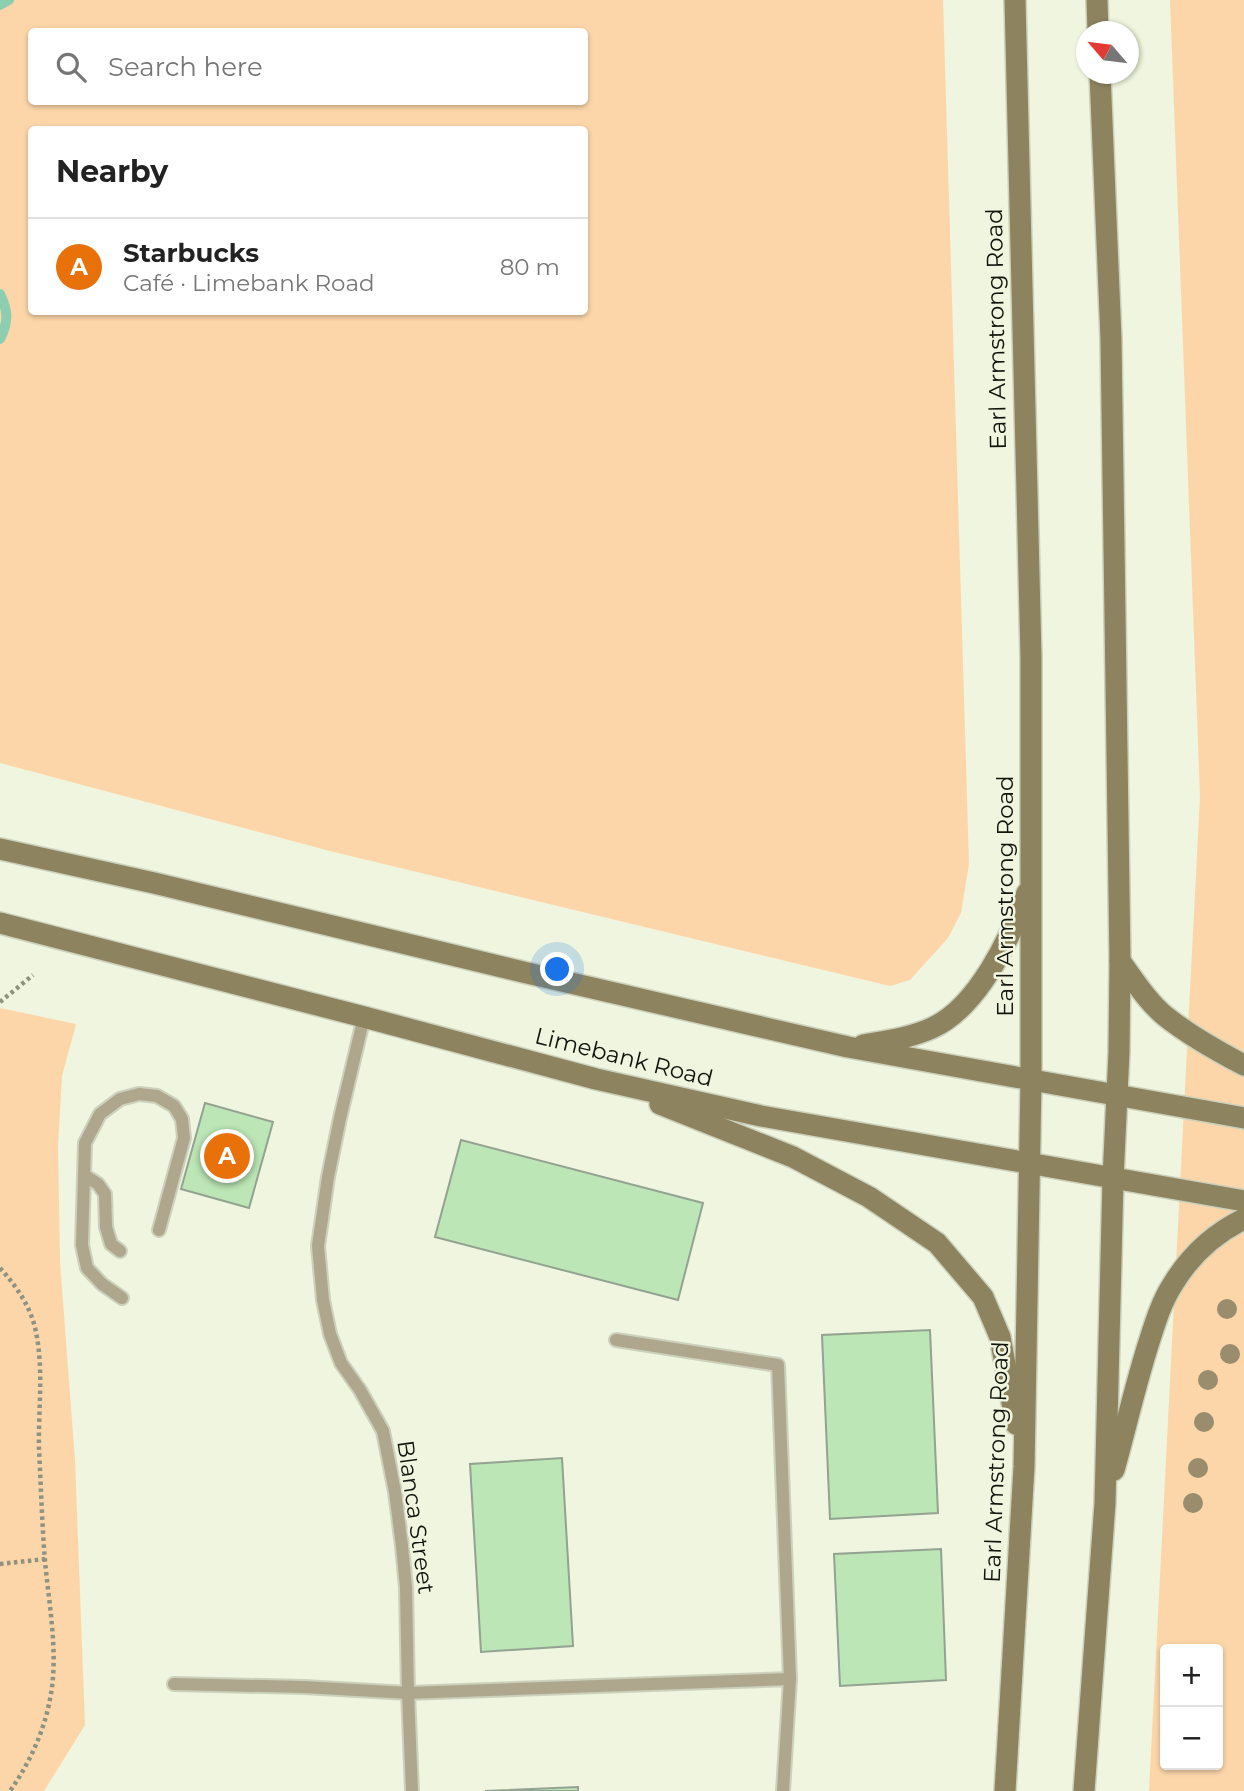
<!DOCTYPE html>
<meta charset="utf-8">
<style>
:root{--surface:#fff;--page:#f6f6f6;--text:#222;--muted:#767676;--line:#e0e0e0;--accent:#d93025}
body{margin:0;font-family:Montserrat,sans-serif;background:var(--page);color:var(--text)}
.controls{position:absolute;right:21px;bottom:21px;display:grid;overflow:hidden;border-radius:7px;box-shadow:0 2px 5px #0004}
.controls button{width:63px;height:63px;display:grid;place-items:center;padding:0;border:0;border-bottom:2px solid var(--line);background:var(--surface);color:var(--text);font:35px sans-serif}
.compass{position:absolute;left:1076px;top:21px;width:63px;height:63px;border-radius:50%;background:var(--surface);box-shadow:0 2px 5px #0004;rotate:298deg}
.you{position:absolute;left:558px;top:970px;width:24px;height:24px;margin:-18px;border:5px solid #fff;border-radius:50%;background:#1a73e8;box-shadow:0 0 0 10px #1a73e833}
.badge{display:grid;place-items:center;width:46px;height:46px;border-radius:50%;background:var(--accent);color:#fff;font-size:23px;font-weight:700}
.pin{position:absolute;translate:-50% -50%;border:4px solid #fff;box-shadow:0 2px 7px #0006}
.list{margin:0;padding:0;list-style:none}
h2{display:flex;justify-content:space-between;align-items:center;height:91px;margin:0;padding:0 28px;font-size:30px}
h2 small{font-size:23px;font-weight:400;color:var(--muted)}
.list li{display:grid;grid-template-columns:46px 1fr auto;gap:21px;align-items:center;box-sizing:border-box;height:98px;padding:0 28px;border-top:2px solid var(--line)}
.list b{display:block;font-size:26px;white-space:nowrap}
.list p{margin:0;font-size:23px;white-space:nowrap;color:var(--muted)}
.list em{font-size:23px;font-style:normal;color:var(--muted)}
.icon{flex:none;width:38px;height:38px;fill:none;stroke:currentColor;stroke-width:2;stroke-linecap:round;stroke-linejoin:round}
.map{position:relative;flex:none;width:1244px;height:1791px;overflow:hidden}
.search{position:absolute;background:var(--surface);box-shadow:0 2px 5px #0004;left:28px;top:28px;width:560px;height:77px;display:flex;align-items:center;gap:18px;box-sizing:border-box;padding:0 24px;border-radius:7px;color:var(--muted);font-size:26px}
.panel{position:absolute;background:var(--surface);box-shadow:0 2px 5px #0004;left:28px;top:126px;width:560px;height:189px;border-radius:7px}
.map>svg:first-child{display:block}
</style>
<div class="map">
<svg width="1244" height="1791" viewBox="0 0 1244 1791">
<rect width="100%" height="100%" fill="#eff5de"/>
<g fill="#fcd6a9" fill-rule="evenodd">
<path d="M0,0h943l26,864 -8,49 -13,25 -38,42 -20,6 -560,-135 -330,-88zM32,32h552v70h-552zM32,130h552v182h-552z"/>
<path d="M1170,0h74v1791h-95l51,-995zM1165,1649h53v116h-53z"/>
<polygon points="0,1008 76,1024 62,1076 58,1145 60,1262 75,1460 85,1725 44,1791 0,1791"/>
</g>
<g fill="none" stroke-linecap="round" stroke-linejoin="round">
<g stroke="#8cceb0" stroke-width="10">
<polyline points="0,5 9,0"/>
<path d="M0,294c8,17 9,27 0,45"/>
</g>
</g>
<g fill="#bce6b5" stroke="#93a291" stroke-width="2">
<polygon points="205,1103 273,1122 249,1208 181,1189"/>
<polygon points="461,1140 703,1203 678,1300 435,1237"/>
<polygon points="930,1330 938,1513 830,1519 822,1335"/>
<polygon points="562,1458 573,1646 481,1652 470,1464"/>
<polygon points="941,1549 946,1680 840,1686 834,1554"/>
<polygon points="578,1787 578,1791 485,1791"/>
</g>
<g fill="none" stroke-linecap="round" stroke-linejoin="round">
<g stroke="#ccd1bc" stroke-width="16">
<g id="lane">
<polyline points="364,1017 340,1118 328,1177 318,1246 323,1300 330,1334 341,1363 360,1390 383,1431 395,1492 402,1546 406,1588 408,1693 412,1791"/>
<polyline points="84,1175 98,1184 105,1194 106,1227 111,1244 120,1251"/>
<polyline points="122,1298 102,1284 87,1268 82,1245 85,1143 100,1114 120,1099 139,1094 157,1096 174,1106 182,1119 184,1138 159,1230"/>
<polyline points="616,1340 778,1365 790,1679"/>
<polyline points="174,1684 304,1687 408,1693 790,1679 783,1791"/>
</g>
</g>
<g stroke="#ccd1bc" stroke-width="24">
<g id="secondary">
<polyline points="1097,0 1098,32"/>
<polyline points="0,849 154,883 523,972 848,1047 1244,1118"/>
<polyline points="0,923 364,1017 596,1079 761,1116 1244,1201"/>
<path d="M1120,961c14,19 27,40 45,55 24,19 52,35 79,49"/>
<path d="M863,1045c23,-4 47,-7 69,-17 46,-21 78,-90 95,-135"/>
<polyline points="660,1104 793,1157 869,1197 937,1243 983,1297 1000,1337 1016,1424"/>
<path d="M1114,1470c12,-43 22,-88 36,-131 6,-19 12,-38 23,-55 17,-28 42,-51 71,-65"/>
<polyline points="1005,1791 1024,1467 1031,1081 1031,657 1015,0"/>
<polyline points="1084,1791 1105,1503 1113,1179 1119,1052 1120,961 1111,339 1100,74"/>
</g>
</g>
<g stroke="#8d9281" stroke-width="4.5" stroke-dasharray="3.5 3.5" stroke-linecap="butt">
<polyline points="0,1002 33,975"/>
<path d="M0,1268c17,19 31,39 36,64 8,39 2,79 3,117 2,38 3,75 6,112 4,44 14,95 5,138 -6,33 -21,65 -40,92"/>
<polyline points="0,1564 45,1559"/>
</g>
<use href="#lane" stroke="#aea78e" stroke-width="12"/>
<use href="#secondary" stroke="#8d835e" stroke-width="21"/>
</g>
<g fill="#9a8d6e">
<circle cx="1227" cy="1309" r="10"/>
<circle cx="1230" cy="1354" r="10"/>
<circle cx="1208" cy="1380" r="10"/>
<circle cx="1204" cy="1422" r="10"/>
<circle cx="1198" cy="1468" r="10"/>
<circle cx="1193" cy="1503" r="10"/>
</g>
<g text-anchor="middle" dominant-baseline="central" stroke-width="5" stroke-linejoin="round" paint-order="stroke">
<g font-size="23" fill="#12140c" stroke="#eff5de">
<text transform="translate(996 329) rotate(-91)">Earl Armstrong Road</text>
<text transform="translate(1005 896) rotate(-90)">Earl Armstrong Road</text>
<text transform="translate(624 1057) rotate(14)">Limebank Road</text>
<text transform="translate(996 1462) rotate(-88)">Earl Armstrong Road</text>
<text transform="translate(416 1517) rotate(82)">Blanca Street</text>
</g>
</g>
</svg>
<div class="controls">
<button>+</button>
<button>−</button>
</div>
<svg class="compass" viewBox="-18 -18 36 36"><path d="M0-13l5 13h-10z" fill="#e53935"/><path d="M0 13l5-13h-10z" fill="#767676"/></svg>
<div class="you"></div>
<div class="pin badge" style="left:227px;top:1156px;background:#e8710a">A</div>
<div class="search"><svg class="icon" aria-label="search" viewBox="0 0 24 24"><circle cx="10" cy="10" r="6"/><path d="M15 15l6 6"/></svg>Search here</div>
<section class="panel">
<h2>Nearby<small></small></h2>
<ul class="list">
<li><span class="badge" style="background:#e8710a">A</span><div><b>Starbucks</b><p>Café · Limebank Road</p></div><em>80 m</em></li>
</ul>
</section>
</div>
